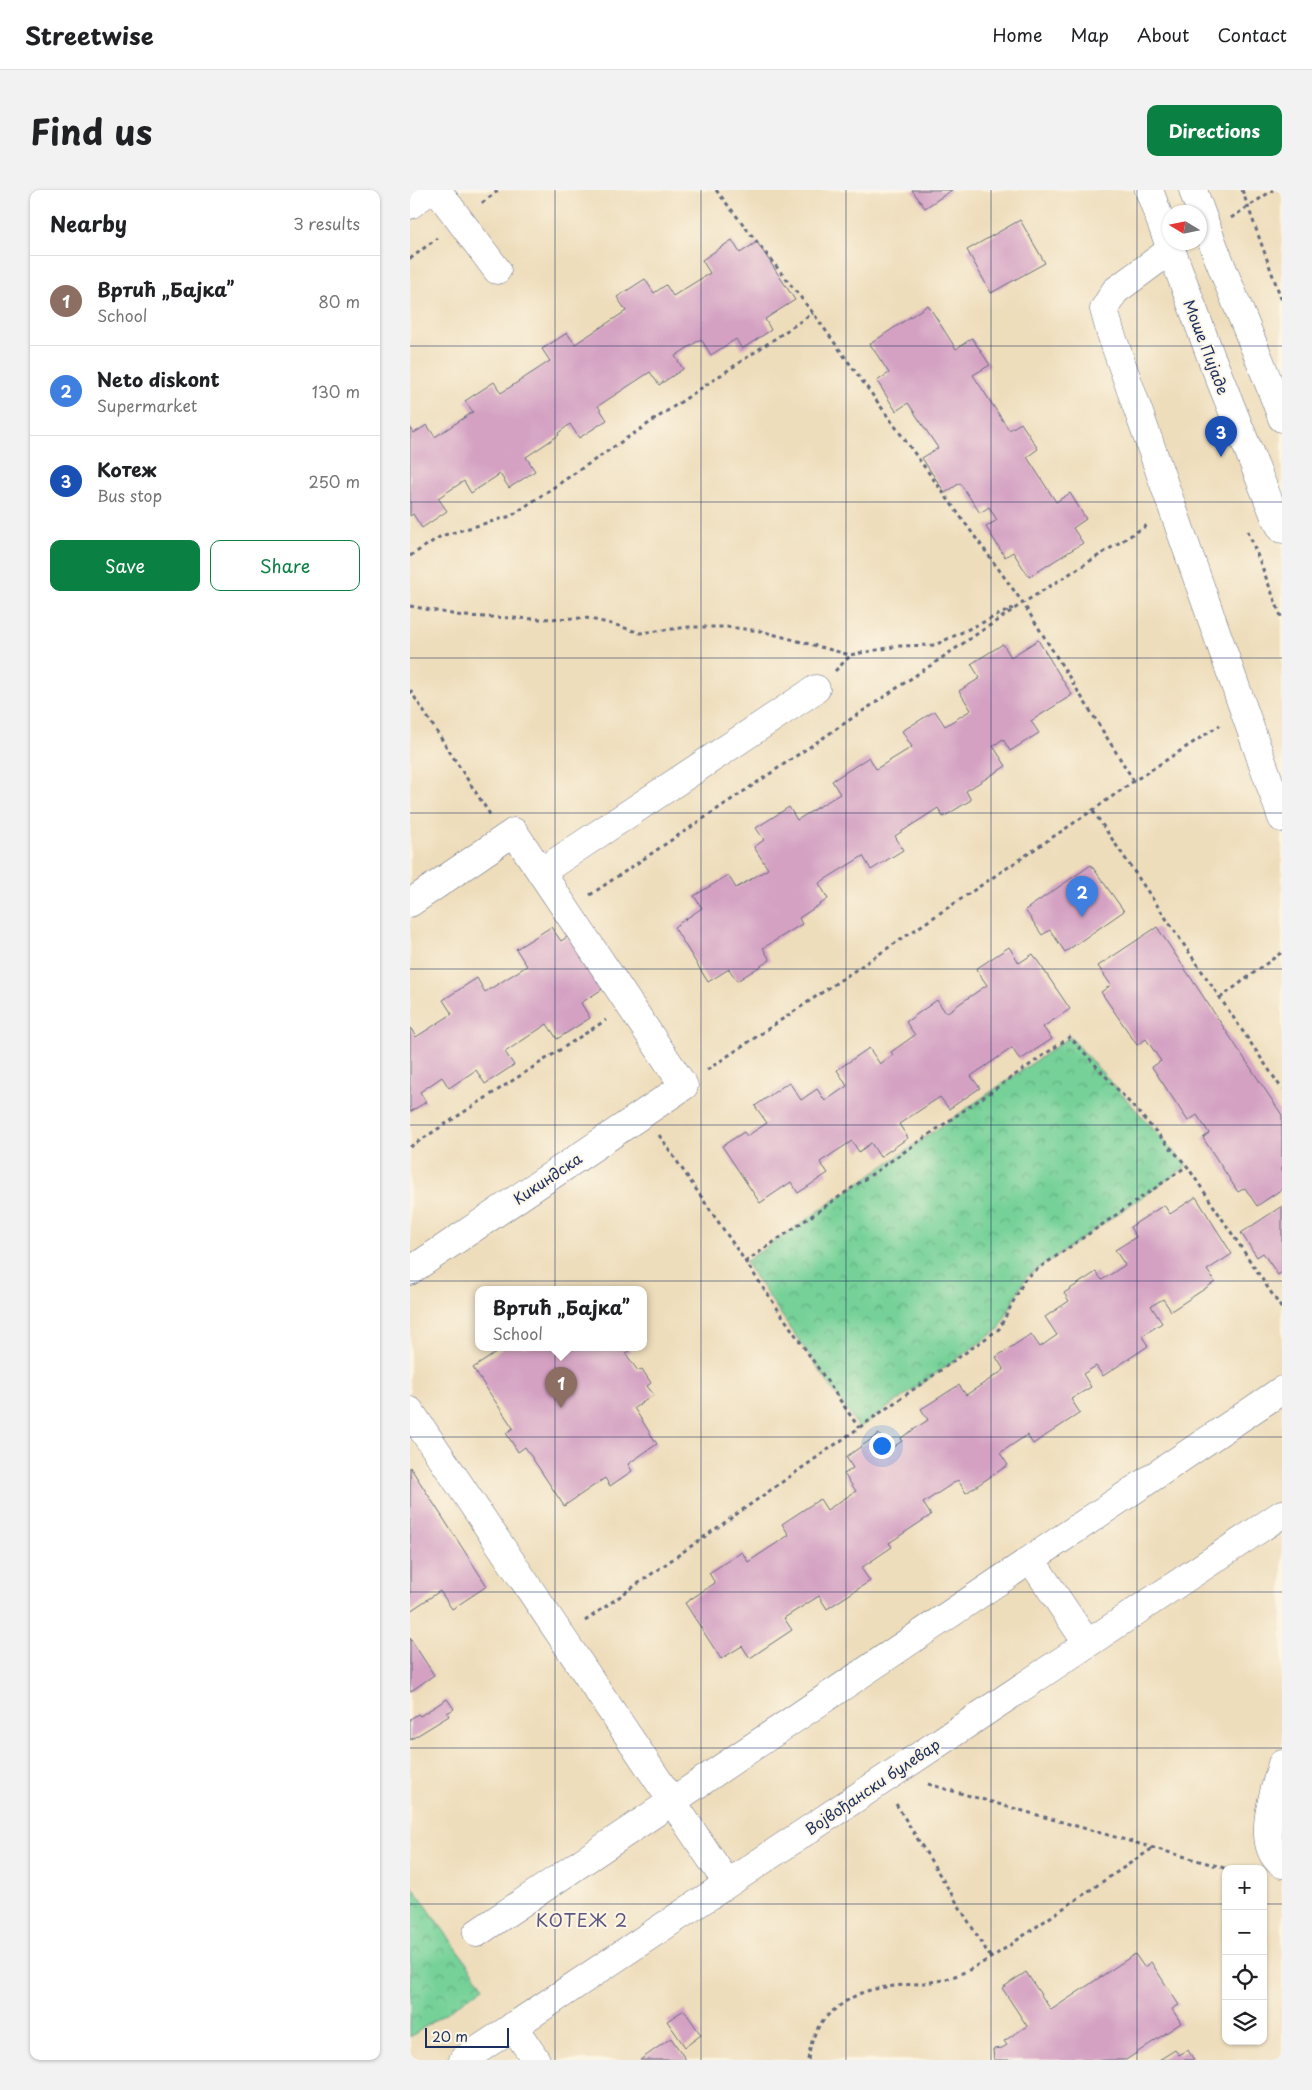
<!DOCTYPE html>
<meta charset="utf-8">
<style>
:root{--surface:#fff;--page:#f2f2f2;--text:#202124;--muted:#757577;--line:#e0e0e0;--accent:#0b8043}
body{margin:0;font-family:"Playpen Sans",sans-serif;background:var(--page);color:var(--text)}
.controls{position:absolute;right:15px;bottom:15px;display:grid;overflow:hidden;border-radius:10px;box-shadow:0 1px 4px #0004}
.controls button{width:45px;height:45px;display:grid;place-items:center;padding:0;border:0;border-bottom:1px solid var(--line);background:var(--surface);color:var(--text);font:25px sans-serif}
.compass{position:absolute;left:752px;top:15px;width:45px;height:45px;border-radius:50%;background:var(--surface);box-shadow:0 1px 4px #0004;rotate:280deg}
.scale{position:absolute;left:15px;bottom:12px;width:84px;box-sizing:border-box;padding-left:5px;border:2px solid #1b2f5e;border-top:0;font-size:14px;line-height:18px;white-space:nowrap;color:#1b2f5e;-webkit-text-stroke:4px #fcf5e5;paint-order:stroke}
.you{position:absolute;left:471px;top:1255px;width:18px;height:18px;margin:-12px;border:4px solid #fff;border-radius:50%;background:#1a73e8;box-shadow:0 0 0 8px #1a73e833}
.badge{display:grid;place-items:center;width:32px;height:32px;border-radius:50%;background:var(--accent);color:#fff;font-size:16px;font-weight:700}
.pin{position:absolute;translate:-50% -41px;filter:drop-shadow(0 1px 2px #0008)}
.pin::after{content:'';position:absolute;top:26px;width:18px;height:15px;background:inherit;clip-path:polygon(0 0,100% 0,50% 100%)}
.popup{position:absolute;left:65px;top:1096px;width:172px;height:65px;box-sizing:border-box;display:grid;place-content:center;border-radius:10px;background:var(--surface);filter:drop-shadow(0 1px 4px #0005);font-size:16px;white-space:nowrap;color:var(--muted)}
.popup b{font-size:19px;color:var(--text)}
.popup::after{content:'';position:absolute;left:50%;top:100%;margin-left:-10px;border:10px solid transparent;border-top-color:var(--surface)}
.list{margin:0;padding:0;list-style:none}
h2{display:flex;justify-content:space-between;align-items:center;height:65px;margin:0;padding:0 20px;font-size:21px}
h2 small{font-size:16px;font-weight:400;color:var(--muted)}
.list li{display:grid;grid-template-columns:32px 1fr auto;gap:15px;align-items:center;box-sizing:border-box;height:90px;padding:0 20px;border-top:1px solid var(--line)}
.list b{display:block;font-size:19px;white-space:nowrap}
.list p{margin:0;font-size:16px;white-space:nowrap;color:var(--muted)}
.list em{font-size:16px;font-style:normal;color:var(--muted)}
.actions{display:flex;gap:10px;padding:15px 20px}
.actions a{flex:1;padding:11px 0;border:1px solid var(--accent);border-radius:10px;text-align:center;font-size:18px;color:var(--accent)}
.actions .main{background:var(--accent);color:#fff}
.icon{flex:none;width:28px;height:28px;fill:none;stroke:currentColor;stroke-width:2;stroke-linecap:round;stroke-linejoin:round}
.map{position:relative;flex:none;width:872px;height:1870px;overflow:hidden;border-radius:10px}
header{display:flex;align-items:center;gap:30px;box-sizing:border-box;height:70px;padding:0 25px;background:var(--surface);border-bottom:1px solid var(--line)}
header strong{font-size:24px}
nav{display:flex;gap:28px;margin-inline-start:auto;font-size:18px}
.intro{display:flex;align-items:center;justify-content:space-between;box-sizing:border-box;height:120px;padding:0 30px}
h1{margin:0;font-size:35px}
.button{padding:12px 22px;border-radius:10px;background:var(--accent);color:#fff;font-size:18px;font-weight:700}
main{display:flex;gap:30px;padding:0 30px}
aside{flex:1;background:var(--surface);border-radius:10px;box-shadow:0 1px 4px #0004}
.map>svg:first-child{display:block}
</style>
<header>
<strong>Streetwise</strong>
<nav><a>Home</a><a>Map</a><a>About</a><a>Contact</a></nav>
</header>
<div class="intro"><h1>Find us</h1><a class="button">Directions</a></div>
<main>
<aside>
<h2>Nearby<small>3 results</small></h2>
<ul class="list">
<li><span class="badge" style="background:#8d6e63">1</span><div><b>Вртић „Бајка”</b><p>School</p></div><em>80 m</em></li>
<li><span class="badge" style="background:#3f7fe0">2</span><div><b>Neto diskont</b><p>Supermarket</p></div><em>130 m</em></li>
<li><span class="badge" style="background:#1a4fb4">3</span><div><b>Котеж</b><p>Bus stop</p></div><em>250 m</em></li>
</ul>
<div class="actions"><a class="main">Save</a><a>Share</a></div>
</aside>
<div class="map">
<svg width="872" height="1870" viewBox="0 0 872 1870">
<defs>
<pattern id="park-crowns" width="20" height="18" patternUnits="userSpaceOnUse" patternTransform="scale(1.25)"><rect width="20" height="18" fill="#76d198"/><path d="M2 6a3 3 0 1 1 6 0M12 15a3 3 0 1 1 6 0" fill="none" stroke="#60aa7f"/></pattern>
</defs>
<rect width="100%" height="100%" fill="#fcf5e5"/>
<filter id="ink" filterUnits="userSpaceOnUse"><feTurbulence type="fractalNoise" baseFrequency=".02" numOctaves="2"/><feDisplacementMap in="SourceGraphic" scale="10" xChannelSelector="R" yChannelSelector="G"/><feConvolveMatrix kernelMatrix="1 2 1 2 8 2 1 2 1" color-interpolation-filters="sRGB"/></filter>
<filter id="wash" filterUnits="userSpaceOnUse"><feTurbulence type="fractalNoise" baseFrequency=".0096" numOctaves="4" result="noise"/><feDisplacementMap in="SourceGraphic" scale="20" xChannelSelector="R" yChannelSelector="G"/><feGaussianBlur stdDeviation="1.12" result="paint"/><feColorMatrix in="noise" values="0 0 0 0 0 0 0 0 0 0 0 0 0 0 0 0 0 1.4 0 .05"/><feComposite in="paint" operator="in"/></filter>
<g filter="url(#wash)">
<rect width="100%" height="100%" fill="#edb"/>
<g fill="url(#park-crowns)" stroke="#48807b">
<polygon points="660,847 777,976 616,1087 589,1139 449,1238 335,1072"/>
<polygon points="0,1693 74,1797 0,1847"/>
</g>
<g id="blocks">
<g fill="#d4a1c3">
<polygon points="502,0 542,0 515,18"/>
<polygon points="610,30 635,73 581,103 557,60"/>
<polygon points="322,50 330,63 347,52 385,110 355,129 361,140 332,159 326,149 301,165 291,149 265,166 273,179 249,195 240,182 188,216 197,230 169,248 160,234 148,243 149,245 116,267 125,281 99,298 90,284 61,303 54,291 28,308 37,321 12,338 3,324 0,326 0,237 4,243 17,235 25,247 63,222 55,211 84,192 91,203 140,171 132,159 157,143 165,154 216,121 207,107 235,89 244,103 256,95 263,106 300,83 292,70"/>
<polygon points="518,115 546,159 562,148 580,175 563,185 599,240 611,233 628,259 617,267 646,312 660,303 676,329 663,338 673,353 619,387 603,362 595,367 576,337 587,330 579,317 570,323 550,293 535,303 512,268 528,258 498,213 486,221 467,191 479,183 460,154"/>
<polygon points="628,450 662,505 621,531 629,543 600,561 593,549 583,556 596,576 556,601 561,610 533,627 528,618 485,646 493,660 461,680 453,666 409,693 418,709 389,728 392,734 353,758 360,770 327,791 319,779 298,792 264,737 292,718 284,706 318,685 326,698 358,679 344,657 354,650 346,638 379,617 387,630 430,604 422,591 459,567 466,579 502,557 492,541 525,521 535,536 561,520 549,501 570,488 561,474 593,454 601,467"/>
<polygon points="681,675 714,721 655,762 640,740 632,745 615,720"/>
<polygon points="141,737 151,751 166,741 200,794 171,813 180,828 147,849 137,834 95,862 104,875 75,894 66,880 39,898 32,887 10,902 16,912 0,922 0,837 6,847 42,824 33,810 67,788 75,802 117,776 106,759"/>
<polygon points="747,737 872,925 872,999 847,1016 835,998 828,1002 793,948 799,943 787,925 778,931 742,877 751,871 736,849 727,855 691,802 701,795 688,776"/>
<polygon points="599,757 609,773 623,764 660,819 633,837 642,849 610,870 602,858 561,886 570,898 539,919 530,907 489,934 498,948 470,967 461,953 449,962 442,951 410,972 418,983 388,1003 381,992 350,1013 312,956 334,942 337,946 357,933 345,916 379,892 391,910 407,899 415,911 437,896 427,880 459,858 470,874 483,865 481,862 505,845 496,832 527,810 536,823 577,795 566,779"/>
<polygon points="786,1007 822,1064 797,1080 805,1092 761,1121 753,1109 741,1116 752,1133 732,1146 738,1156 693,1186 686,1176 673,1184 681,1197 661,1209 670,1223 623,1254 617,1245 590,1263 598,1275 556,1303 548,1290 513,1313 521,1325 479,1353 482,1357 451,1378 460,1391 417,1419 409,1406 374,1428 382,1440 340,1468 332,1456 311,1469 275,1413 305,1393 299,1383 332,1362 338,1372 379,1345 372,1334 410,1309 417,1320 446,1301 434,1284 443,1278 436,1267 469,1244 479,1260 492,1251 491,1248 518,1230 511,1219 549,1195 556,1205 594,1180 586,1167 621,1144 630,1157 647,1145 635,1127 659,1111 654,1103 686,1082 692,1090 715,1075 705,1060 726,1047 720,1037 754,1015 760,1024"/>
<polygon points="872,1016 872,1082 868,1085 853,1063 847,1067 831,1043"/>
<polygon points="95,1157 184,1157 185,1160 190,1157 218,1157 221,1160 216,1164 228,1181 232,1179 241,1193 237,1196 244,1205 224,1218 247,1254 218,1274 222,1281 200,1296 195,1288 154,1316 115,1257 108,1262 96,1243 103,1238 63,1178"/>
<polygon points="0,1277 77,1396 42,1419 30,1401 0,1421"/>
<polygon points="0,1448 24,1485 0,1502"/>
<polygon points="37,1509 44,1519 37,1523 39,1526 0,1550 0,1529 8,1524 10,1526"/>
<polygon points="725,1764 734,1777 741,1772 769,1815 762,1819 771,1833 716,1870 584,1870 583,1859 592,1858 597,1855 594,1851 617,1836 592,1798 616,1782 641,1820"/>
<polygon points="274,1820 291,1845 275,1857 257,1831"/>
<polygon points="261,1848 276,1870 230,1870"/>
<polygon points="765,1860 769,1865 778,1860 784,1870 749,1870"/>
</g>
</g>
</g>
<g filter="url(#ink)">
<use href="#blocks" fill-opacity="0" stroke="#656c7f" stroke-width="1"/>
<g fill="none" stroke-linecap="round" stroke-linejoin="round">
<g stroke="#656c7f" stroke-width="29">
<g id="minor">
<polyline points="27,0 87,80"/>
<polyline points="762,59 705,101 694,119 700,141 872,628"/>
<polyline points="131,682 406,499"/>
<polyline points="0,713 104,642 274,896 0,1081"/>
<polyline points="0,1221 317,1693"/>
<polyline points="621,1370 677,1453"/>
<path d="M872,1574c-7,26 -28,80 0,100"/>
<polyline points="67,1743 872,1200"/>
<polyline points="103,1836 126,1870"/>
<polyline points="53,1870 872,1324"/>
</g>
</g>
<g stroke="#656c7f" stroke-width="29">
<g id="major">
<polyline points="739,0 801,167 866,329 872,339"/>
<path d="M783,0c26,77 61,151 89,228"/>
<polyline points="0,15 20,0"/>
</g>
</g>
<g stroke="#656c7f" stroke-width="3" stroke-dasharray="4 4" stroke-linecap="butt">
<polyline points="306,0 403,123 613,413 724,591"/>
<polyline points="832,0 872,111"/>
<polyline points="72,13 89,0"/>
<polyline points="821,28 863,0"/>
<polyline points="0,69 27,48"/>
<polyline points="838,341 872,429"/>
<polyline points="0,366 31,346 101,326 403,123"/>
<polyline points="0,416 52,426 128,429 176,428 206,435 230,443 279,437 317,437 351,441 440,465 488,456 525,455 603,418"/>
<polyline points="425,481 440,466"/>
<polyline points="0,500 81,626"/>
<polyline points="683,621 872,899"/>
<polyline points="180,705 613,413 739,334"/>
<polyline points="810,808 872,762"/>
<polyline points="297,880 683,620 724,591 810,535"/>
<polyline points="249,945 449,1238"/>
<polyline points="0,957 196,830"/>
<polyline points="335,1072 660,847 777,976 872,1119"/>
<polyline points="175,1431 589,1139 616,1087 777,976"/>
<polyline points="518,1594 818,1679"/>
<polyline points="486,1614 581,1768"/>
<path d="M398,1870c5,-32 14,-43 40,-60 29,-20 74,-11 107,-24 29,-11 56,-32 81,-49 39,-27 78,-53 117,-79"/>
</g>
<use href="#minor" stroke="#fff" stroke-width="28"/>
<use href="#major" stroke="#fff" stroke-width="28"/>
</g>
</g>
<path fill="none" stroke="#1b2f5e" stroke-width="1" stroke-opacity="0.55" d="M145,0v1870M291,0v1870M436,0v1870M581,0v1870M727,0v1870M0,156h872M0,312h872M0,468h872M0,623h872M0,779h872M0,935h872M0,1091h872M0,1247h872M0,1402h872M0,1558h872M0,1714h816M853,1714h19"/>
<g text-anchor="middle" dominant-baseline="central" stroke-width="4" stroke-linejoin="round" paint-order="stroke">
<g font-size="15" fill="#1b2f5e" stroke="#fcf5e5">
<text transform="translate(797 157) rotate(69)">Моше Пијаде</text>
<text transform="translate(137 988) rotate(-34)">Кикиндска</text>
<text transform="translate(462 1596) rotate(-34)">Војвођански булевар</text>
</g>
<g font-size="18" letter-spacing="1" fill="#5c5781" stroke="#fcf5e5">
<text x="172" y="1729">КОТЕЖ 2</text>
</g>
</g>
</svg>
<div class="controls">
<button>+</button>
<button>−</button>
<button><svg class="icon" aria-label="locate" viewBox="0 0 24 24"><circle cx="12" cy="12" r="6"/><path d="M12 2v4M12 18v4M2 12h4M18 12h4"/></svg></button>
<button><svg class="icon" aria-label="layers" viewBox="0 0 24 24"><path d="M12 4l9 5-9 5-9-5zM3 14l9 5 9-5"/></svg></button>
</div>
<svg class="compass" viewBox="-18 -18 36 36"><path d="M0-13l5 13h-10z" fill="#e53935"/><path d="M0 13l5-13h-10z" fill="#757577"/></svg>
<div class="scale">20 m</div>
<div class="you"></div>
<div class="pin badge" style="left:151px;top:1218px;background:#8d6e63">1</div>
<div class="popup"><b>Вртић „Бајка”</b>School</div>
<div class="pin badge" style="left:672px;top:727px;background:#3f7fe0">2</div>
<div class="pin badge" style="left:811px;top:267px;background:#1a4fb4">3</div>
</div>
</main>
